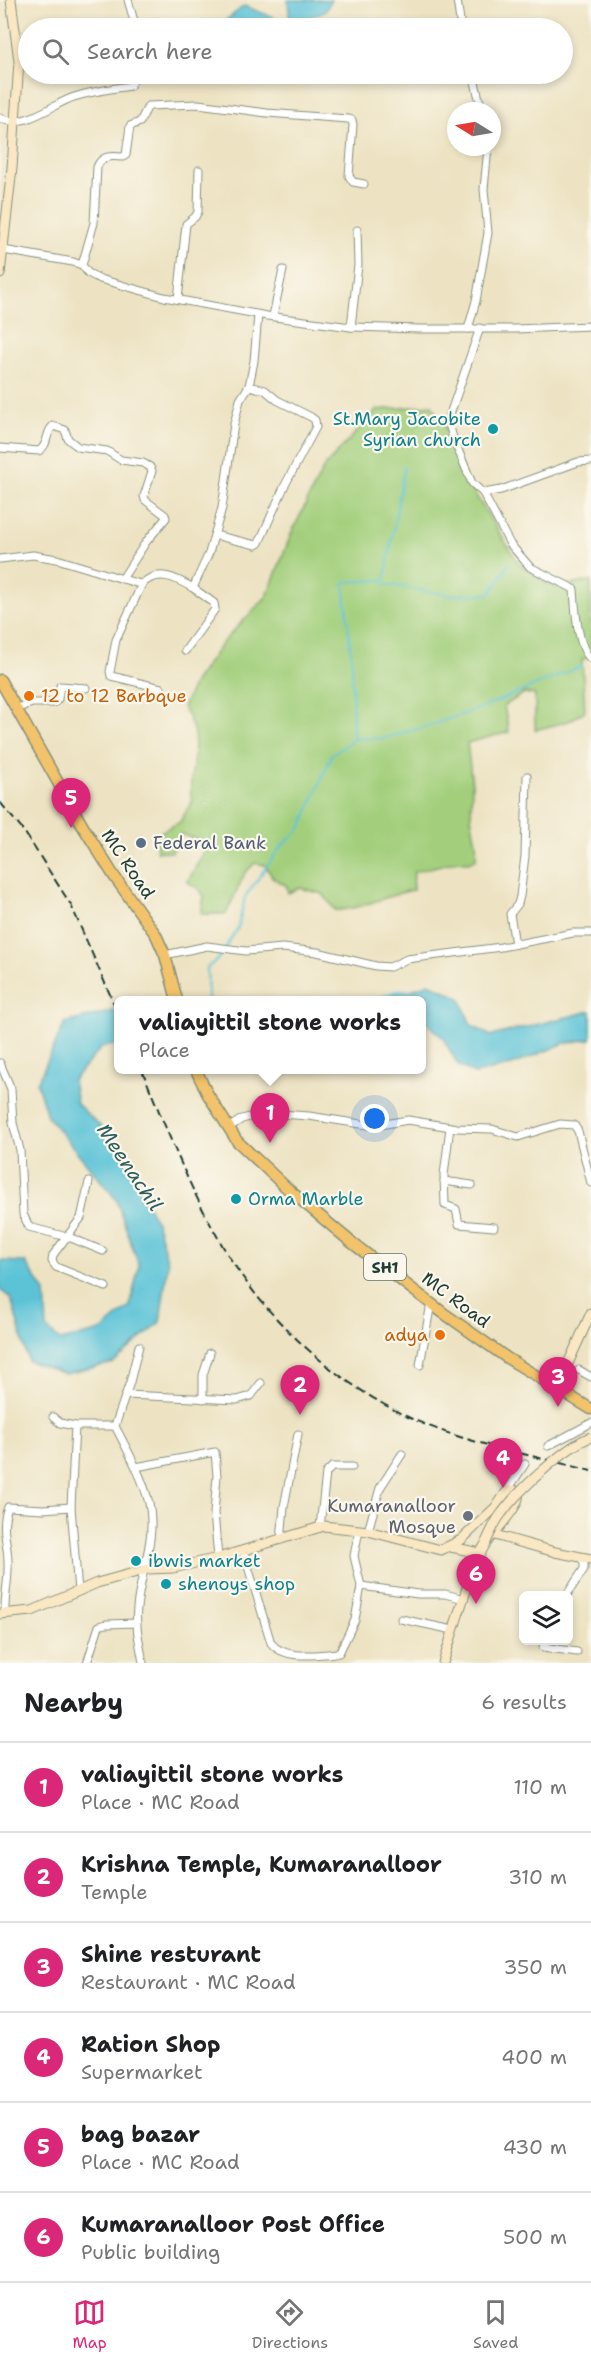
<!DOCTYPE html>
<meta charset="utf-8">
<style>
:root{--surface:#fff;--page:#f6f6f6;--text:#202124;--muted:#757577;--line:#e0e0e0;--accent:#db2777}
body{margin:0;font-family:"Shantell Sans",sans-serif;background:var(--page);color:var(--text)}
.controls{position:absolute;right:18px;bottom:18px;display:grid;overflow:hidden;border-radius:9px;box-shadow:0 3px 9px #0003}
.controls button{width:54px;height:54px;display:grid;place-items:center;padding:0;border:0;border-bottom:2px solid var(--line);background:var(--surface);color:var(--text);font:30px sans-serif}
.compass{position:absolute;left:447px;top:102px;width:54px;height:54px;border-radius:50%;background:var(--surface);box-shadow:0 3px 9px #0003;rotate:281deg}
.you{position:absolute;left:375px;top:1119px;width:21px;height:21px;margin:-15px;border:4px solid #fff;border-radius:50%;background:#1a73e8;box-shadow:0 0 0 9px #1a73e833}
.badge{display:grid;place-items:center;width:39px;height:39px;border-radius:50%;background:var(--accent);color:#fff;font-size:20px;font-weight:700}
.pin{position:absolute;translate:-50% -50px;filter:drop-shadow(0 2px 3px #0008)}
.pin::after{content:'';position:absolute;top:32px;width:21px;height:18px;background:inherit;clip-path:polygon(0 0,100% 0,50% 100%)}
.popup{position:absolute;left:114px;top:996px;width:312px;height:78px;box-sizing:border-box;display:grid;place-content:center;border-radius:9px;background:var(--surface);filter:drop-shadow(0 2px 4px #0005);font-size:20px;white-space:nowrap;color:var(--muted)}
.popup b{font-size:22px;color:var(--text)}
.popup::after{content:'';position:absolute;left:50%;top:100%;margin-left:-12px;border:12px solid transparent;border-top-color:var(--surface)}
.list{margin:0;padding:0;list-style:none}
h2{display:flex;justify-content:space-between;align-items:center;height:78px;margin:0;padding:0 24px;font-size:26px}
h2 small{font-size:20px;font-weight:400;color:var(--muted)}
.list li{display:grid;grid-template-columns:39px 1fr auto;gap:18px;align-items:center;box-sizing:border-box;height:90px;padding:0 24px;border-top:2px solid var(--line)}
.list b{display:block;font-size:22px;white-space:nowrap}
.list p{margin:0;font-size:20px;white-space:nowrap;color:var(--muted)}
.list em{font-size:20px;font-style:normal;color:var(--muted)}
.icon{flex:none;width:33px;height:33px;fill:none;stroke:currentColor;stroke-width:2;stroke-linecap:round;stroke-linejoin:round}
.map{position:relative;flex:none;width:591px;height:1663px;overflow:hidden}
.search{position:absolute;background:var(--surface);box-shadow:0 3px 9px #0003;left:18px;right:18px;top:18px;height:66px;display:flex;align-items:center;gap:15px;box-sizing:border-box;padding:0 21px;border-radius:33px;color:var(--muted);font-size:22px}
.sheet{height:618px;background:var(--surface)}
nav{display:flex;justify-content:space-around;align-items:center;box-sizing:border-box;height:84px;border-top:2px solid var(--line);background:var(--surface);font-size:16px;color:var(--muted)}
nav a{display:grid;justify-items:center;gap:3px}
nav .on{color:var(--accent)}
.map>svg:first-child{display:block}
</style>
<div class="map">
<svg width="591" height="1663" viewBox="0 0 591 1663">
<rect width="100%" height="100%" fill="#fbf7ec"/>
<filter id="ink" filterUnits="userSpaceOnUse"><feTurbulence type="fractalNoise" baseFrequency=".0167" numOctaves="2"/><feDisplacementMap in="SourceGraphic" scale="12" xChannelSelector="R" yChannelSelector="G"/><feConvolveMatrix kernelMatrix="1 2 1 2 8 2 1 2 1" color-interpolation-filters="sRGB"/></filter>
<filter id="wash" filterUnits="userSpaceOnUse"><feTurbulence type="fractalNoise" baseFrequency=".008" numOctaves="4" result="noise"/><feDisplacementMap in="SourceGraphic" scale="24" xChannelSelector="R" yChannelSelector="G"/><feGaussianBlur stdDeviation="1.35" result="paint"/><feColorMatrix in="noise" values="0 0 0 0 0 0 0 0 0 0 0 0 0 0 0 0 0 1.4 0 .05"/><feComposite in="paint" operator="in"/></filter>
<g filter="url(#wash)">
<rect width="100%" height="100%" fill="#ede3c3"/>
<path fill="#a3cf7b" stroke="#618658" stroke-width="1.5" d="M432,405l18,31 14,41 56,88 35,23 36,-7v74l-9,5 3,51 -16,10 -34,9v-35l-11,-2 -20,13 5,26 -42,11 5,41 -1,33 5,26v17l-9,2 -11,-1 -42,11 -1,18c-26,5 -53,20 -78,20l-12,-16 -23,-6 -12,5 -1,-7 -14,-8 -8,-13 -10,-2 -10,10 -19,41h-25l3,-18 -5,-7 -12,-7 22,-38 -28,-10 -9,18 -15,-1 -2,-16 25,-13 12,-20c-5,-22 6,-44 2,-68 -1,-9 -7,-19 -11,-27l12,-26 28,-39 44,-46 25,-64 32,-65 53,-57z"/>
<g fill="#5bc3d7" stroke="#3d8086" stroke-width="1.5">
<polygon points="288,0 331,0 325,12 290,24"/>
<polygon points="244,6 273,17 277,28 221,28 221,24"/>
<polygon points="429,983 460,998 471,1025 491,1036 591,1011 591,1039 565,1043 512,1065 474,1074 458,1065 443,1038 425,1021 422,1021 422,1000 388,1000"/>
<polygon points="118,1010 118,1044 101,1048 73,1080 77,1104 116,1141 157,1224 168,1263 160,1322 114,1363 65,1374 28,1361 11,1298 0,1290 0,1261 25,1262 45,1292 47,1329 61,1341 101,1331 130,1306 139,1266 116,1199 47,1116 37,1083 65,1023"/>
</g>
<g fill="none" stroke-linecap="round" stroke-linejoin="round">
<g stroke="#5bc3d7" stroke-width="2">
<polyline points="384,584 450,595 490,594 509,564"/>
<polyline points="356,739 385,738 428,726 486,706 582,666"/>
<polyline points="208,1000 207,968 218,959 238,928 245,897 280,848 301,828 332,754 353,740 352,664 344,582 385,580 404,467"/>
</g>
<polyline stroke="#5bc3d7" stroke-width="12" points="387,1000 400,995 417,997"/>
</g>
</g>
<g filter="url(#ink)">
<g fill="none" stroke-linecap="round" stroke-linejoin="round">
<g stroke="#86907c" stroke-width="9">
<g id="street">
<polyline points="128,0 136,28"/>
<polyline points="457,0 461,28"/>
<polyline points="473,74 482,111"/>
<path d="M0,118c24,12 52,-14 74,-21 19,-6 37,-8 56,-11l3,-5 1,-7"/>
<polyline points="3,250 73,262 82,265 88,273 100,279 164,297 267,316 351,327 419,329 515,329 591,326"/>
<path d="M82,265l12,-42 3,-56c5,-12 14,-11 26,-10l3,-2 4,-29 10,-4 8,-16 50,-2 69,9 81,6 4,1 1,5 -4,51 4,6 11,2"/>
<polyline points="178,299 186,224 195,217 198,212 199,170"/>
<polyline points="273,316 283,270"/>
<polyline points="351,327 358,265 357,230"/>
<path d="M480,328l-32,92 5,18 19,45 11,10 27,51 20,23 44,22c1,17 3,59 17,70"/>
<polyline points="468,329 476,301 488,233 484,189 488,147"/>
<path d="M0,448l39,3c10,-6 6,-18 14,-25l12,4 3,9 10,8 29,4 14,9 22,3 7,4 2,4 -8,25 1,4 20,15 1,3 -20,24 -24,37"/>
<polyline points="483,493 501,490 578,462 591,461"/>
<polyline points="214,535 256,545 259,543 284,487 316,427 315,420 311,417 277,400 265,390 249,386"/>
<path d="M0,559l33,-4 24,4 79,24 6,1c17,-16 35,-5 51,4l16,-35 13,-45 12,-84 6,-24 9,-14 5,-25 4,-46"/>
<polyline points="142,584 116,640 110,672 111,676 161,688"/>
<polyline points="185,651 215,609 214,603 193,588"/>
<polyline points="16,709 32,703 54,703 58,699 60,686 86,688"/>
<polyline points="515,944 510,914 518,904 520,896 525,856 527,776"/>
<polyline points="165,955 207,946 246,951 283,948 317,952 376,966 390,967 407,959 501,947 573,933 591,933"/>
<polyline points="0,1063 11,1089 13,1123 20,1150 23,1214 29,1227 71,1238 103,1251"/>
<polyline points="450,1127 444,1175 445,1205 456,1209 459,1224 494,1227"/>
<polyline points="228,1128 242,1119 265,1113 309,1116 374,1126 408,1120 457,1128 492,1129 518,1137 560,1124 574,1125 578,1131 591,1183"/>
<polyline points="444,1181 472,1185"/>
<polyline points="89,1182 81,1218 53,1255 52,1261 56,1267 106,1287"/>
<polyline points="420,1365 431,1303"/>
<polyline points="579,1370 591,1377"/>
<polyline points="126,1395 237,1400 251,1396 261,1383"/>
<polyline points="203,1399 203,1375 210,1353"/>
<polyline points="53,1417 60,1423 75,1426 71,1507"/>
<polyline points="75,1426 115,1426 130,1382 139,1346"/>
<path d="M115,1426c13,25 27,50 34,77 8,36 -9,70 -12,105 -2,19 3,36 6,55"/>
<polyline points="548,1446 591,1423"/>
<polyline points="136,1467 215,1452 217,1476 214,1513 218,1558"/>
<polyline points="507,1491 525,1464"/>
<polyline points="320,1527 326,1473 332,1467 352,1467"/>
<polyline points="359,1530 354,1556 361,1586 418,1594 445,1594 464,1599"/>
<polyline points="368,1531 380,1488 402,1454"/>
<polyline points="281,1540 284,1507 298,1434"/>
<path d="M243,1550l28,93c14,18 48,11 68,10l16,-33 6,-34"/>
<polyline points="566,1596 584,1569 584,1562 580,1557"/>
<path d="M5,1614c-1,-17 4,-34 3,-52 0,-20 -8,-34 0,-55l35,2 28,-2 7,84"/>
<polyline points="401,1619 453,1630"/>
<polyline points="545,1640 543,1647 577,1652"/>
<polyline points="87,1663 99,1626 106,1624 137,1623"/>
</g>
</g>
<g stroke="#86907c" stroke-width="11">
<g id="secondary">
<polyline points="0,274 12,168 19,61 11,0"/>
<polyline points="556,1390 591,1313"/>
<polyline points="495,1535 555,1552 591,1559"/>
<polyline points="451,1547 480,1553"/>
<path d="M0,1614l32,-3 65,-28 51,-14 25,-1 45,-10 106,-32 44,5 73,19 20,-10 36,-34 10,-15 7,-1 4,2c5,13 -26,41 -33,53 -10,16 -15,34 -21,52 -7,21 -14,44 -21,66"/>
</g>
</g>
<g stroke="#86907c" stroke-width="13">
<g id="primary">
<polyline points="0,680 82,825 114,876 156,935 165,955 177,1000"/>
<polyline points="196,1070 207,1093 237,1141 289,1190 351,1242 442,1312 507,1358 591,1409"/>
</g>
</g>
<use href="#street" stroke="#fff" stroke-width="7"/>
<use href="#secondary" stroke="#fae7c3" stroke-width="9"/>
<use href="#primary" stroke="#f2c36a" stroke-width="10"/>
<g stroke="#1f3d34" stroke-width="2" stroke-dasharray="9 4.5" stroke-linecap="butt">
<polyline points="0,802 25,833 71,905 118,1013"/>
<path d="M142,1070c24,58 47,118 79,173 41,73 112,138 187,174 57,27 122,37 183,54"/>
</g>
<g stroke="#86907c" stroke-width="11" stroke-linecap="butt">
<path id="secondary-bridge" d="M486,1542c5,-10 9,-21 16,-29 15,-21 65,-68 89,-76"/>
</g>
<use href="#secondary-bridge" stroke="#fae7c3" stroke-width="9"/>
</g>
</g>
<g fill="#0f9aa8" stroke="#fbf7ec" stroke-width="2">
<circle cx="493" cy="429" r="6"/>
<circle cx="236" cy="1199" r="6"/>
<circle cx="136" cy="1561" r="6"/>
<circle cx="166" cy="1584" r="6"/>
</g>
<g fill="#e8710a" stroke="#fbf7ec" stroke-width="2">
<circle cx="29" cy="696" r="6"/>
<circle cx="440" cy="1335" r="6"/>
</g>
<circle fill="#5c6f8a" stroke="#fbf7ec" stroke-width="2" cx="141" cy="843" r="6"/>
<circle fill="#6b7280" stroke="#fbf7ec" stroke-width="2" cx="468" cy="1516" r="6"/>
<g text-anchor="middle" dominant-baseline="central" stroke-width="4.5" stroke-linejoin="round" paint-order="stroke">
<rect fill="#fbf7ec" stroke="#61756b" stroke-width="1.5" x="364" y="1254" width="42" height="26" rx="4.5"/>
<g font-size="16" font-weight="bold" fill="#1f3d34">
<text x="385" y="1267">SH1</text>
</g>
<g font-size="18" fill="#0d838f" stroke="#fbf7ec" text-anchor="start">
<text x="481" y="419" text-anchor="end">St.Mary Jacobite<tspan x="481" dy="21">Syrian church</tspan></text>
<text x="248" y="1199">Orma Marble</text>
<text x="148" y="1561">ibwis market</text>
<text x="178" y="1584">shenoys shop</text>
</g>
<g font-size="18" fill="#c56008" stroke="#fbf7ec" text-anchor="start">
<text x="41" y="696">12 to 12 Barbque</text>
<text x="428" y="1335" text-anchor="end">adya</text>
</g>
<g font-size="18" fill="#4e5e75" stroke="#fbf7ec" text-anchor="start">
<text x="153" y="843">Federal Bank</text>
</g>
<g font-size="18" fill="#1f3d34" stroke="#fbf7ec">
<text transform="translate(128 864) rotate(56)">MC Road</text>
<text transform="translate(456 1300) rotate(37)">MC Road</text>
</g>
<g font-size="18" fill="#5b616d" stroke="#fbf7ec" text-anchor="end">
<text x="456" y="1506">Kumaranalloor<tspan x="456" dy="21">Mosque</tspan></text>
</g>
<g font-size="20" font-style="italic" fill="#2e5e5d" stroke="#fbf7ec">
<text transform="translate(130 1167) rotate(56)">Meenachil</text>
</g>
</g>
</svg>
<div class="controls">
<button><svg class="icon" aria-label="layers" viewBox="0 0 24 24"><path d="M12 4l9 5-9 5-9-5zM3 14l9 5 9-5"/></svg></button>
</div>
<svg class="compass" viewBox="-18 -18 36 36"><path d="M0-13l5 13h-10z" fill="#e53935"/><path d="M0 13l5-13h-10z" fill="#757577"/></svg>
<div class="you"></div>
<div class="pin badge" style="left:270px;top:1143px">1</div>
<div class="popup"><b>valiayittil stone works</b>Place</div>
<div class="pin badge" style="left:300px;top:1415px">2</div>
<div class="pin badge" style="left:558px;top:1407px">3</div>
<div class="pin badge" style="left:503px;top:1488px">4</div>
<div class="pin badge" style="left:71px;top:828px">5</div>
<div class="pin badge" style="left:476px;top:1604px">6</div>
<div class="search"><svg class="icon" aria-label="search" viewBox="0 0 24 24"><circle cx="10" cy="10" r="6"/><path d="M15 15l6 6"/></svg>Search here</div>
</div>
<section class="sheet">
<h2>Nearby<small>6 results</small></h2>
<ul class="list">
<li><span class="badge">1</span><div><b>valiayittil stone works</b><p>Place · MC Road</p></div><em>110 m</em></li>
<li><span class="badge">2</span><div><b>Krishna Temple, Kumaranalloor</b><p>Temple</p></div><em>310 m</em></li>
<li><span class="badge">3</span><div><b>Shine resturant</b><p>Restaurant · MC Road</p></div><em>350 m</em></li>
<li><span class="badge">4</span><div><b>Ration Shop</b><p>Supermarket</p></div><em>400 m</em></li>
<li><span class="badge">5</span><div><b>bag bazar</b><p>Place · MC Road</p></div><em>430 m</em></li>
<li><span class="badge">6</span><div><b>Kumaranalloor Post Office</b><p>Public building</p></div><em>500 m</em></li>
</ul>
</section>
<nav>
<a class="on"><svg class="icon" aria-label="map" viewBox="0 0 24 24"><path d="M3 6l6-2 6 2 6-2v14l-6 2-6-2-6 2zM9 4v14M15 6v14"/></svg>Map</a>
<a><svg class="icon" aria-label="directions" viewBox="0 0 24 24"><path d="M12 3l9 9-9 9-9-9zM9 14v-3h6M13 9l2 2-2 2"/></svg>Directions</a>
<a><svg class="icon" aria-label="saved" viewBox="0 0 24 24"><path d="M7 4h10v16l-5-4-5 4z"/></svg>Saved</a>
</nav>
